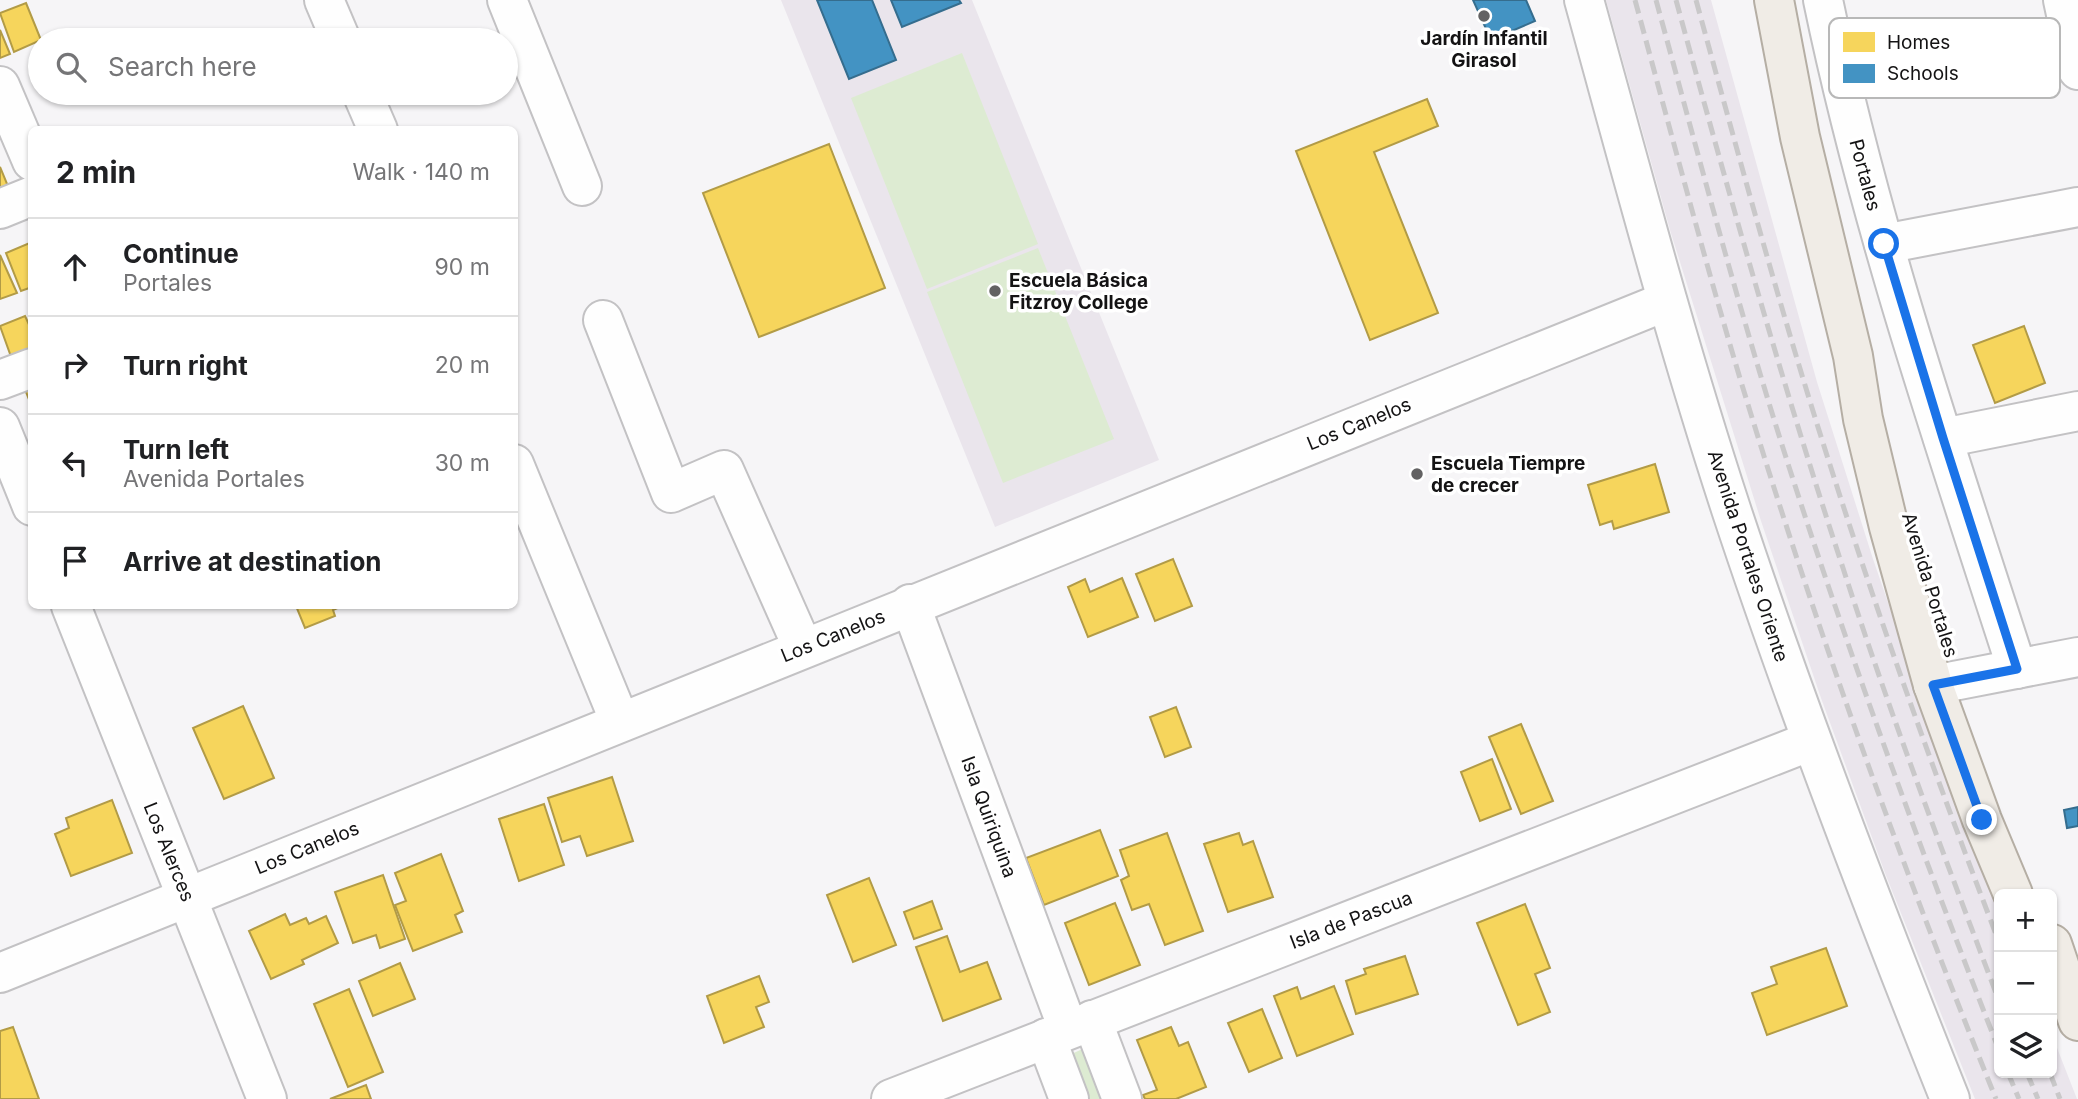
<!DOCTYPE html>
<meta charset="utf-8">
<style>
:root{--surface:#fff;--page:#f6f6f6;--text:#202124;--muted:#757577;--line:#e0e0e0}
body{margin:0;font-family:Inter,sans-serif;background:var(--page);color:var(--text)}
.controls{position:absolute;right:21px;bottom:21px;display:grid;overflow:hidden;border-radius:10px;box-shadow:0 2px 5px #0004}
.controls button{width:63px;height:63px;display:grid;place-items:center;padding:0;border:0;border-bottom:2px solid var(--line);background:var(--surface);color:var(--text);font:35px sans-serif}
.stop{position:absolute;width:21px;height:21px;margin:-16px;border:5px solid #1a73e8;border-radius:50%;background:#fff}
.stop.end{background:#1a73e8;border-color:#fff;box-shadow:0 2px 7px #0008}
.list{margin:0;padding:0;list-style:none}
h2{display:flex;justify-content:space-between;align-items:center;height:91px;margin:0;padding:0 28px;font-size:30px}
h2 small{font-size:23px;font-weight:400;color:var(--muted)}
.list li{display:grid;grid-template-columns:46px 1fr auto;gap:21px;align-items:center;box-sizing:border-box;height:98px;padding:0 28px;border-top:2px solid var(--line)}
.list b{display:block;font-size:26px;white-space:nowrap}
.list p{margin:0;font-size:23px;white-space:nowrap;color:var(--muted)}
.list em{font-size:23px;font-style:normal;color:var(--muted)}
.icon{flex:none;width:38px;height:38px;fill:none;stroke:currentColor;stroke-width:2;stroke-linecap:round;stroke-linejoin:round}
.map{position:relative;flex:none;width:2078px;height:1099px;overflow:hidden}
.search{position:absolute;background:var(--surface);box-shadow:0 2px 5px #0004;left:28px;top:28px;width:490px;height:77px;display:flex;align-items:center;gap:18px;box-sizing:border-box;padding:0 24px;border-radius:38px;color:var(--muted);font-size:26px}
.panel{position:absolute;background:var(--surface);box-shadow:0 2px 5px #0004;left:28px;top:126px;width:490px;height:483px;border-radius:10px}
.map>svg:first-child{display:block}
</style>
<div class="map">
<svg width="2078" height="1099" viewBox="0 0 2078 1099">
<rect width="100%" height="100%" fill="#f6f5f7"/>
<g fill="#eae5ec">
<polygon points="781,0 972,0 1159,460 995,527"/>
<polygon points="1606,0 1711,0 1817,382 1873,559 1926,713 1999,903 1999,1073 2052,1073 2052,1035 2077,1099 1975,1099 1885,873 1821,698 1761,521 1670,230"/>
</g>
<g fill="#ddebd2">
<polygon points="962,53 1038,244 927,289 851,98"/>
<polygon points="1038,248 1114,439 1003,483 927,292"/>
<polygon points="1087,1047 1107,1099 1083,1099 1067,1056"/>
</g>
<g fill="#f6d55c" stroke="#b29b46" stroke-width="2">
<polygon points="26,3 41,40 14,52 0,13"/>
<polygon points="0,30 10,54 0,58"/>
<polygon points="1427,99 1438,126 1374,152 1438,313 1370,340 1296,151"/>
<polygon points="829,144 885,288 759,337 703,193"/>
<polygon points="0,167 12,196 0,200"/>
<polygon points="32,242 32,287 21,291 6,253"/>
<polygon points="0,255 17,293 0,299"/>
<polygon points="25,316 32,331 32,358 14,365 0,326"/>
<polygon points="2024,326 2045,383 1995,403 1973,345"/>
<polygon points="32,384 32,407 24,387"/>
<polygon points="1655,464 1669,512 1614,529 1612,521 1600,525 1588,485"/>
<polygon points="1173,559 1192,606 1155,621 1136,574"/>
<polygon points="1122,578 1138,617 1088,637 1068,587 1085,579 1090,592"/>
<polygon points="296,606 342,606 333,610 335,616 305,628"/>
<polygon points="243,706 274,778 224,799 193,728"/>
<polygon points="1176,707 1191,747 1165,757 1150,717"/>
<polygon points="1521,724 1553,801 1521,814 1489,737"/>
<polygon points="1492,759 1511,809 1480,821 1461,772"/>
<polygon points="612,777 633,841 587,856 580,836 562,842 548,798"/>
<polygon points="112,800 132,853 71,876 55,834 69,828 66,818"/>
<polygon points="544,804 564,865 519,881 499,819"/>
<polygon points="1100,830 1118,876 1044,905 1026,858"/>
<polygon points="1167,833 1203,931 1165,945 1149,904 1132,910 1121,880 1129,876 1120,850"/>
<polygon points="1239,833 1243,845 1253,841 1273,897 1228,912 1204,844"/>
<polygon points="441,854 463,911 455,915 462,932 413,951 395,905 406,901 395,873"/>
<polygon points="383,875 405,939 380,948 376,935 353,943 335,892"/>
<polygon points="869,878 896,945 853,962 827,895"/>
<polygon points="932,901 942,929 914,939 904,912"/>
<polygon points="1115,903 1140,965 1089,985 1065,923"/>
<polygon points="1525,904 1550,968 1535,974 1550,1012 1518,1025 1477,923"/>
<polygon points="285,914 290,925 306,918 309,924 326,916 338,943 302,960 304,964 271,979 249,931"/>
<polygon points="947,936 960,972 987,962 1001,999 943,1021 916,947"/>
<polygon points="1826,948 1847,1006 1767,1035 1752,993 1777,984 1771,967"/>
<polygon points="1405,956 1418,994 1356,1014 1346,981 1366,974 1364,969"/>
<polygon points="400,963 415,999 373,1016 359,981"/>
<polygon points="759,976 769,1002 756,1007 764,1027 724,1043 707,996"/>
<polygon points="1334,986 1353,1034 1297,1056 1274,996 1297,987 1301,999"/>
<polygon points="349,989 383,1072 348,1087 314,1004"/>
<polygon points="1262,1009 1282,1058 1249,1072 1228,1023"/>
<polygon points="13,1027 39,1099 0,1099 0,1031"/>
<polygon points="1171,1027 1179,1046 1188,1042 1206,1087 1176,1099 1145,1099 1143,1095 1157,1090 1137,1040"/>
<polygon points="366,1085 371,1099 330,1099"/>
</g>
<g fill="#4393c3" stroke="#356d8e" stroke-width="2">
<polygon points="817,0 872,0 896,60 849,79"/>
<polygon points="891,0 959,0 961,3 902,27"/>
<polygon points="1473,0 1526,0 1535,21 1491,40"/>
<polygon points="2078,807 2078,826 2067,828 2064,810"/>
</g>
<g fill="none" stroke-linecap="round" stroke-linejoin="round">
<g stroke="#c3c2c4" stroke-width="42">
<g id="minor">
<polyline points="324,0 341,40"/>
<polyline points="507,0 582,186"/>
<path d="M1584,0c47,170 92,341 147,509 66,200 141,395 219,590"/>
<path d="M1823,0c47,227 123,448 194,669"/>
<polyline points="2063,0 2078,70"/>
<polyline points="0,86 32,161"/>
<polyline points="362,93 378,130"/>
<polyline points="0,209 32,196"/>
<polyline points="1884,244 2078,207"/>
<polyline points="603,320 671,493 724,470 803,648"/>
<polyline points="0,380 32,368"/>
<polyline points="0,427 32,506"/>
<polyline points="1943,438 2078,411"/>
<polyline points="514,464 620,722"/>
<polyline points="910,604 1068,1029"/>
<polyline points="71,606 267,1099"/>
<polyline points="1933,685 2078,657"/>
<polyline points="0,973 1667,301"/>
<polyline points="1092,1020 1122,1099"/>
<polyline points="1046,1038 1069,1099"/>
<polyline points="891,1099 1811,741"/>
</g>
</g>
<g stroke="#b5aea4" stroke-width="42">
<g id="major">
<polyline points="1774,0 1800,137 1853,356 1863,419 1889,527 1933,685 1982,820 2013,894"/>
<polyline points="2052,944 2078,1021"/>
</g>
</g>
<use href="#minor" stroke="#fefefe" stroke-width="38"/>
<use href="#major" stroke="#f0ece6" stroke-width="38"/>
<g stroke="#c9c8c9" stroke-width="5" stroke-dasharray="14 7" stroke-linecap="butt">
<path d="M1635,0c34,125 67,251 104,375 74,245 161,487 257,724"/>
<path d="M1656,0c43,157 84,315 134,470 63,196 134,389 209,580"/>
<path d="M1676,0c52,191 105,380 167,568 47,146 102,290 156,433"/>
<path d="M1696,0c43,157 85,313 135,468 51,160 108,318 168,474"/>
<polyline points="2008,1073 2019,1099"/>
<polyline points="2027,1073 2038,1099"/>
<polyline points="2050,1073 2060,1099"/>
</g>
</g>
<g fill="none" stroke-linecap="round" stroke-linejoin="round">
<polyline stroke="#1a73e8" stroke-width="9" points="1884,244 1943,438 2017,669 1933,685 1982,820"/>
</g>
<g fill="#636263" stroke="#fff" stroke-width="2.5">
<circle cx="1484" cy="16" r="7"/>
<circle cx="995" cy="291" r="7"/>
<circle cx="1417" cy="474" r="7"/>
</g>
<g text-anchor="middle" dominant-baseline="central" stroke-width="7" stroke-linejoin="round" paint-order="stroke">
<g font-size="19" font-weight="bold" fill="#141314" stroke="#fff" text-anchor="start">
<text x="1484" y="38" text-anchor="middle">Jardín Infantil<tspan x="1484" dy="22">Girasol</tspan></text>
<text x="1009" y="280">Escuela Básica<tspan x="1009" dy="22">Fitzroy College</tspan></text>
<text x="1431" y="463">Escuela Tiempre<tspan x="1431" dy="22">de crecer</tspan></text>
</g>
<g font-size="19" fill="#141314" stroke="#fff">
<text transform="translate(1865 175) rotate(75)">Portales</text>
<text transform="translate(1359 424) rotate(-22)">Los Canelos</text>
<text transform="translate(1748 556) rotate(72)">Avenida Portales Oriente</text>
<text transform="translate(1930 585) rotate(73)">Avenida Portales</text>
<text transform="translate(833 636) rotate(-22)">Los Canelos</text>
<text transform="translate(989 817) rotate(70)">Isla Quiriquina</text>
<text transform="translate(307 848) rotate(-22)">Los Canelos</text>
<text transform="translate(169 852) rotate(68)">Los Alerces</text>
<text transform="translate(1351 920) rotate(-21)">Isla de Pascua</text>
</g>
</g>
<rect x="1829" y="18" width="231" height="80" rx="10" fill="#fff" stroke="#b8b8b8" stroke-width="2"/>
<rect x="1843" y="32" width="32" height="20" fill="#f6d55c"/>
<rect x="1843" y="64" width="32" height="19" fill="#4393c3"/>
<g font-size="19" fill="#141314">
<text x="1887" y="49">Homes</text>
<text x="1887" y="80">Schools</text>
</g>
</svg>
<div class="controls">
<button>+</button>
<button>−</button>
<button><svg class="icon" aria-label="layers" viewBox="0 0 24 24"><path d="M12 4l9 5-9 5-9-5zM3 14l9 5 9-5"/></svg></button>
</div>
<div class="stop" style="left:1884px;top:244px"></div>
<div class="stop end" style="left:1982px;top:820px"></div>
<div class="search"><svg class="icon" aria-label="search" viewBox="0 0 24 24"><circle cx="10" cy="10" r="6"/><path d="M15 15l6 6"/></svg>Search here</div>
<section class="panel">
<h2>2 min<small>Walk · 140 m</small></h2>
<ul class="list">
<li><svg class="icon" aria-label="ahead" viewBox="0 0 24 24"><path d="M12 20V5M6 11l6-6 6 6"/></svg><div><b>Continue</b><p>Portales</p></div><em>90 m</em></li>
<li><svg class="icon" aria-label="right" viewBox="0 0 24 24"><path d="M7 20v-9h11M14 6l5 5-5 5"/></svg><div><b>Turn right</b></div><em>20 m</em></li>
<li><svg class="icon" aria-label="left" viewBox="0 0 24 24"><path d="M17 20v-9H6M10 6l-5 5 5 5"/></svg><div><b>Turn left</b><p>Avenida Portales</p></div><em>30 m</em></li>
<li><svg class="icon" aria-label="arrive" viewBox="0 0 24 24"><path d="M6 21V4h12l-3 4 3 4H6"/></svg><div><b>Arrive at destination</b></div></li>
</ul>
</section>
</div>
